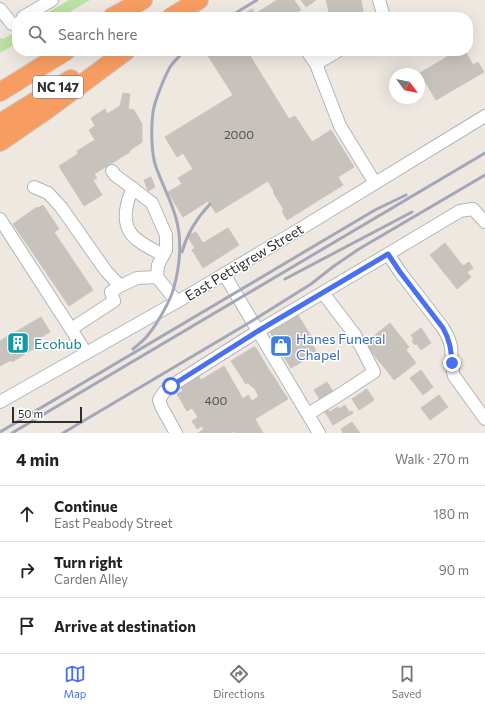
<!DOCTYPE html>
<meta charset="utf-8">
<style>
:root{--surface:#fff;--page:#f2f2f2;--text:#222;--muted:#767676;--line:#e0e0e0;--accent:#4970f3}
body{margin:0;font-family:Commissioner,sans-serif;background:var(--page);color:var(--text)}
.compass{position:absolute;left:389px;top:68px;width:36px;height:36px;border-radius:50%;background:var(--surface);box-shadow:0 4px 16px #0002;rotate:122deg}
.scale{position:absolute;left:12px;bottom:10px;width:70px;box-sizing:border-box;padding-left:4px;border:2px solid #2e2e2e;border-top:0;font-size:11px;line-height:14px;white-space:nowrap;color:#2e2e2e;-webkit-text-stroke:3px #fff;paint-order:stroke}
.stop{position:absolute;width:12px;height:12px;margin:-9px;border:3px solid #4970f3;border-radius:50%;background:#fff}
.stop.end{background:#4970f3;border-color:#fff;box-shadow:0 1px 4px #0008}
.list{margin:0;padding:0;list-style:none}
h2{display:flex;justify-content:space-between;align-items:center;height:52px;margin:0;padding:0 16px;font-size:17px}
h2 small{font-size:13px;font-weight:400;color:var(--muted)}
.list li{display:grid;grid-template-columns:26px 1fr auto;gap:12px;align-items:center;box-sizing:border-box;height:56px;padding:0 16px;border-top:1px solid var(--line)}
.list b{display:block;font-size:15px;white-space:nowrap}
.list p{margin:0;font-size:13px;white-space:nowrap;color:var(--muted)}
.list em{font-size:13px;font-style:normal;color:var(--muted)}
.icon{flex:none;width:22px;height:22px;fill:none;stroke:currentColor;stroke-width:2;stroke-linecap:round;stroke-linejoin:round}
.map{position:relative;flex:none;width:485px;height:433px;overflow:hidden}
.search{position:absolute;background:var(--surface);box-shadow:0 4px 16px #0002;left:12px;right:12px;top:12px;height:44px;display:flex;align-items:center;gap:10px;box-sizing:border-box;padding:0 14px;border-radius:16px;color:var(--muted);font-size:15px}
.sheet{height:220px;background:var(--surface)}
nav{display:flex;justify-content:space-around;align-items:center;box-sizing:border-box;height:56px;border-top:1px solid var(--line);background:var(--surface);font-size:11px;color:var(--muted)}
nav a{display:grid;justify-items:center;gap:2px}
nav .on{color:var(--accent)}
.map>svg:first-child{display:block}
</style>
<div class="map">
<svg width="485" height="433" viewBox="0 0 485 433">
<rect width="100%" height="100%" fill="#eee8e1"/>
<g fill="#bae2a1">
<polygon points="69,0 90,0 61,17 40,17"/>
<polygon points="17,31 17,43 0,53 0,38 3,39"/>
</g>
<g fill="#c7c3bc" stroke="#cac4bb">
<polygon points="277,0 294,0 301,10 288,17 239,17 252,9 255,14"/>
<polygon points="301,0 316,0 306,7"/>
<polygon points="326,0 361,0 363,11 340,17 338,17 337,14 330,16"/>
<polygon points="205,51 247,51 289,119 295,116 312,142 331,130 354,167 338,177 343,185 287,220 282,211 284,210 273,192 274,191 268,181 216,213 208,201 183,217 168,192 182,184 178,178 193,169 183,153 177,157 165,137 233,95"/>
<polygon points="457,51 465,51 473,65 478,62 484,72 436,100 420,73"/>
<polygon points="123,93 130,94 128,109 134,110 142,124 142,142 129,151 130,152 94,174 97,178 93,180 102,195 84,206 59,166 78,154 77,151 95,140 89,130 95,126 91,118 105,109 107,114 120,106"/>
<polygon points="151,177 155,187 148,191 144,180"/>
<polygon points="43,205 59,229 54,232 93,290 69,306 13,224 37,207 38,208"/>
<polygon points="228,228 239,245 203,268 192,250 195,248 187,236 196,232 203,243"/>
<polygon points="445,243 463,266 469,262 473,268 467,272 471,277 457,289 430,255"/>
<polygon points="298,315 315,343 308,347 292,319"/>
<polygon points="41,317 50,332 35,341 38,346 12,362 11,360 0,366 0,341"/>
<polygon points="292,319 297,327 275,341 270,332"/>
<polygon points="390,323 397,332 372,352 365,343"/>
<polygon points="297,327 302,336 280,349 275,341"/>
<polygon points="421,328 431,343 421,350 416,343 415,345 412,341 414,340 411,335"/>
<polygon points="397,332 409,347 406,350 394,335"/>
<polygon points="394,335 400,343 378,360 372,352"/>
<polygon points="302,336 308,347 286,360 280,349"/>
<polygon points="400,343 410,355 388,372 378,360"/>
<polygon points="312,344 317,353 291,368 286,360"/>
<polygon points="254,347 256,348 269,370 246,384 231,361"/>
<polygon points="410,355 416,363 394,380 388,372"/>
<polygon points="224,366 243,399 248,395 252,401 259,396 268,411 255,419 263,433 235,433 234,431 231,433 198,433 204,429 202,426 197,429 192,421 198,417 192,408 187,411 177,394 183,391 180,386 198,375 201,380"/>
<polygon points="269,370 274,377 255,389 248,383"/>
<polygon points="421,370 433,387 423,395 410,378"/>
<polygon points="274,377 280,387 260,399 255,389"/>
<polygon points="327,382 334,393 321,401 314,390"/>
<polygon points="280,387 288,399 268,411 260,399"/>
<polygon points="367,389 374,400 359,410 352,399"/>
<polygon points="439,395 448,407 430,420 421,408"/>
<polygon points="345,405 349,412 352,411 353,413 333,425 325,412 328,410 329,412 338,407 339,409"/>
<polygon points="352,422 360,433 342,433 343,432 341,429"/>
</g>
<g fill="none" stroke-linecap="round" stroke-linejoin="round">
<g stroke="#b2b4bd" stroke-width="14">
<g id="minor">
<polyline points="379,0 384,17"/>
<polyline points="0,9 12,24"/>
<polyline points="23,17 52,0"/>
<polyline points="307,51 316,64 340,126 375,183"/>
<polyline points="316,64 338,51"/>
<polyline points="112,171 115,175 152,203 166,235 166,250 158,265 157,277 177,302"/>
<polyline points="34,187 48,193 61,207 106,271 120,286"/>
<path d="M133,188c-2,5 -5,11 -6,17 -7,31 14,38 36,50"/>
<polyline points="0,219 71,329 86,353"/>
<path d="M388,254l12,18 43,56c4,6 6,11 8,18 1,10 0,20 3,30l31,43"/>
<polyline points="224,274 319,433"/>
<polyline points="71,329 114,301 111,292 120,286 137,278 157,277"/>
<polyline points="0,402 194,292 300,229 485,116"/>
<polyline points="308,414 336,397 374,372 355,335 323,293"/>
<polyline points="176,433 162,408 159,400 164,392 171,386 258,331 388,254 460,211 473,209 485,222"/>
</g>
</g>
<g stroke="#c9c9c9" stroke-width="20">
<g id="highway">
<polyline points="112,17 143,0"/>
<polyline points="171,17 199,0"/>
<polyline points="0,92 66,51"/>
<polyline points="0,123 71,79"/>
<polyline points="0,142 48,109 126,51"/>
</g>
</g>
<use href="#minor" stroke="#fff" stroke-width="12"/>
<use href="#highway" stroke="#f89d62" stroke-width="18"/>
<g stroke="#a4a7b7" stroke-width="3">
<polyline points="229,17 257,0"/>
<path d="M182,252c5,-19 15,-34 28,-48"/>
<polyline points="285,279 412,212"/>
<path d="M133,349c5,-4 11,-9 15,-14 9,-11 23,-35 26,-48 6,-22 8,-47 2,-69 -5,-18 -14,-34 -20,-51 -5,-14 -5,-40 -3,-55 2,-12 11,-34 17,-45 4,-6 10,-11 14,-16"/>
<polyline points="0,432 375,210 406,195"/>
<polyline points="12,433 485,153"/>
<polyline points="63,433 252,321 311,284 334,266 359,249 485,175"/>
</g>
</g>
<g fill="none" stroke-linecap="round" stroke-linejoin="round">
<path stroke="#4970f3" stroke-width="5" d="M171,386l87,-55 130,-77 12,18 43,56c7,12 8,22 9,35"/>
</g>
<defs>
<g id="building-square" transform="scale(1.15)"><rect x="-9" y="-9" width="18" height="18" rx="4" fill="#0f9aa8" stroke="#fff"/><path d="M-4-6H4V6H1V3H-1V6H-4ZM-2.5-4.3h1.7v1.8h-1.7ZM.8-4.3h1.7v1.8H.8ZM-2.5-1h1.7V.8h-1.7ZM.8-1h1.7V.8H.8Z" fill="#fff"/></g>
<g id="shop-square" transform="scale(1.15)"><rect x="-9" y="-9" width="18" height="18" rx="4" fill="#3f7fe0" stroke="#fff"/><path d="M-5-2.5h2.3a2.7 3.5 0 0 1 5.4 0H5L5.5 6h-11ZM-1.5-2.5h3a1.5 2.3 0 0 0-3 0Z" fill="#fff"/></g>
</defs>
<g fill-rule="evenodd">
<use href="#building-square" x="18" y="343"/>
<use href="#shop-square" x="281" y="346"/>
</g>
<g text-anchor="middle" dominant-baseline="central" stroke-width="3" stroke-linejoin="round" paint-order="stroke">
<g font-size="12" fill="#545352">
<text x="239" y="134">2000</text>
<text x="216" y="400">400</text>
</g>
<rect fill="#fff" stroke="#6d6d6d" stroke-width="1" x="33" y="76" width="50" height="22" rx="3"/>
<g font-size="13" font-weight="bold" fill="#2e2e2e">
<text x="58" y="87">NC 147</text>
</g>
<g font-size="14" fill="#2e2e2e" stroke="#fff">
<text transform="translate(244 262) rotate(-31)">East Pettigrew Street</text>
</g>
<g font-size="14" fill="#366cbe" stroke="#fff" text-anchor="start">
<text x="296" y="338">Hanes Funeral<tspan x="296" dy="16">Chapel</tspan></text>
</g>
<g font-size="14" fill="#0d838f" stroke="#fff" text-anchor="start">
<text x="34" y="343">Ecohub</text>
</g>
</g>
</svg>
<svg class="compass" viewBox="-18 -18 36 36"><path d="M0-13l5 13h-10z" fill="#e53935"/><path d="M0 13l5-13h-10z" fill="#767676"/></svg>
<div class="scale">50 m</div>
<div class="stop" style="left:171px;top:386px"></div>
<div class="stop end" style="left:452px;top:363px"></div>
<div class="search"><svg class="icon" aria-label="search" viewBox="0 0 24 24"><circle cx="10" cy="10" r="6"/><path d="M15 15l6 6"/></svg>Search here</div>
</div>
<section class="sheet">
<h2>4 min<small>Walk · 270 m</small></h2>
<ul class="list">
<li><svg class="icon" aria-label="ahead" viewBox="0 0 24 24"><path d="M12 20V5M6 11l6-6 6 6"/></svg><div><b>Continue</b><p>East Peabody Street</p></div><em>180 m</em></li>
<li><svg class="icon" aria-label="right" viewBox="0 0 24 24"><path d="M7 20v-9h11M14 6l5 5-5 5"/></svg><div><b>Turn right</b><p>Carden Alley</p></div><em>90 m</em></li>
<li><svg class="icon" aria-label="arrive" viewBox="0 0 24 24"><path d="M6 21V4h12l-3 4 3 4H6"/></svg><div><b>Arrive at destination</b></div></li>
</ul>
</section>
<nav>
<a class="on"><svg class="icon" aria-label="map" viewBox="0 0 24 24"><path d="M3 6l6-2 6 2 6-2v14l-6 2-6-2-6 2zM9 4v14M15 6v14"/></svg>Map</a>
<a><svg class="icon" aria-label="directions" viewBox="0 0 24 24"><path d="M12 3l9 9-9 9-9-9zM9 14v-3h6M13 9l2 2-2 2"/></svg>Directions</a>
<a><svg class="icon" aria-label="saved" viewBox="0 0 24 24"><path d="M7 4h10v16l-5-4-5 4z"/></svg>Saved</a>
</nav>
